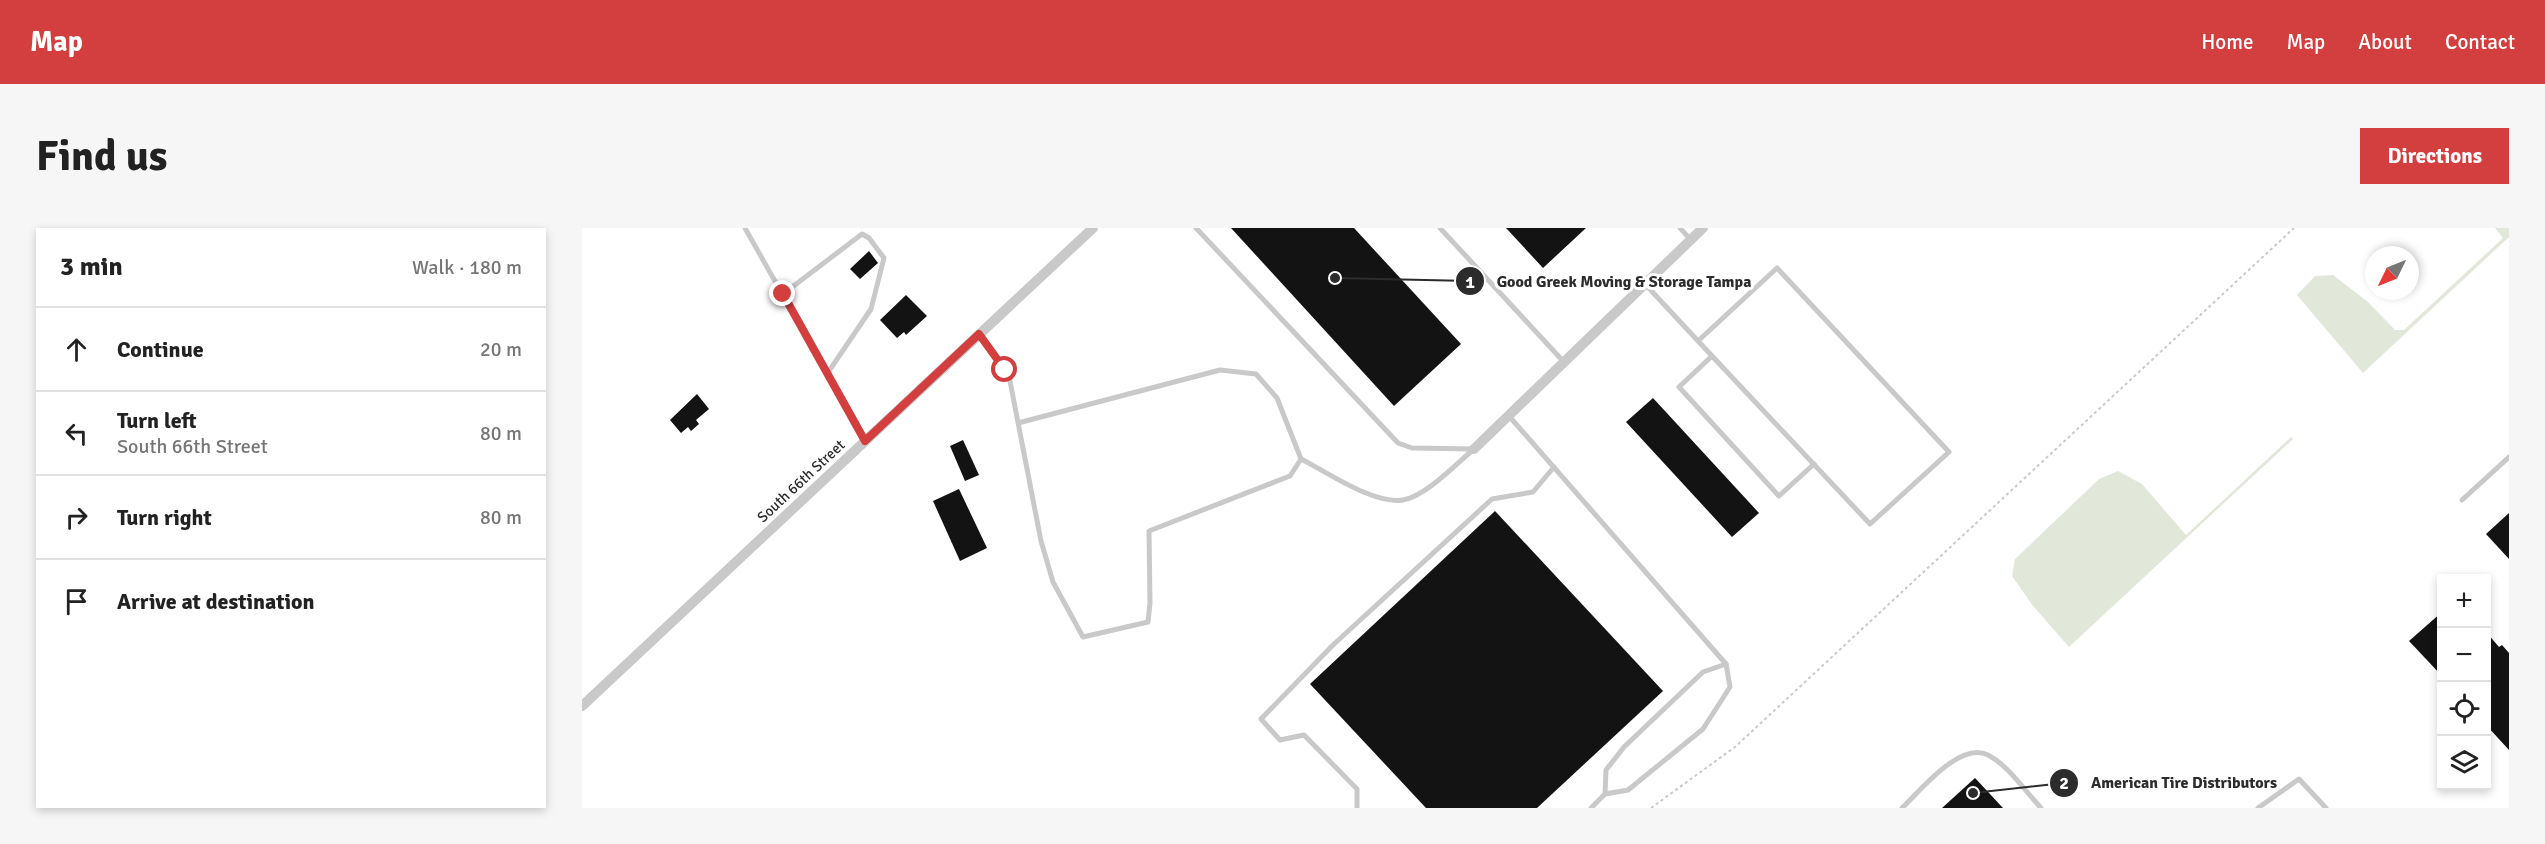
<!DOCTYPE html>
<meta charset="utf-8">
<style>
:root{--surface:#fff;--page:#f6f6f6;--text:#222;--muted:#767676;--line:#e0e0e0;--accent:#d33e3e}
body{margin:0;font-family:Signika,sans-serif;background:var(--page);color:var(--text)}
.controls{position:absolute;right:18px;bottom:18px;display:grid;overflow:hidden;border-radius:0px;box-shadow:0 3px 9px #0003}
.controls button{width:54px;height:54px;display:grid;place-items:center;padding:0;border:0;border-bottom:2px solid var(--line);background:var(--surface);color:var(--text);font:30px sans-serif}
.compass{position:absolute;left:1783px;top:18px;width:54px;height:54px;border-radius:50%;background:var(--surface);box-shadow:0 3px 9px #0003;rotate:227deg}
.stop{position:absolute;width:18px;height:18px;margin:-14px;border:4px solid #d33e3e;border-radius:50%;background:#fff}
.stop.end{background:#d33e3e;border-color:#fff;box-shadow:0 2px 6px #0008}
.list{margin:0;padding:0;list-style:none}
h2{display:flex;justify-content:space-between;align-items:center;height:78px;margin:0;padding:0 24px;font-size:26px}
h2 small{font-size:20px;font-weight:400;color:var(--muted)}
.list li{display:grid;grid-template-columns:39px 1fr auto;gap:18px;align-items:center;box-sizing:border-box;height:84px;padding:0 24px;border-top:2px solid var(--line)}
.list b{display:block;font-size:22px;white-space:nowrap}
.list p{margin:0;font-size:20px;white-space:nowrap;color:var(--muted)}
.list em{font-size:20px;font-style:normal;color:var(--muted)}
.icon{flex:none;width:33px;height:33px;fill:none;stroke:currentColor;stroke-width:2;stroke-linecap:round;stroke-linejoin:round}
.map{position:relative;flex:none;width:1927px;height:580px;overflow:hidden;border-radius:0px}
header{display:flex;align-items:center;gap:36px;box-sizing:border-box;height:84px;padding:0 30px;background:var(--accent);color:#fff}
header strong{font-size:28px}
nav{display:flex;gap:33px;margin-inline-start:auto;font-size:21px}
.intro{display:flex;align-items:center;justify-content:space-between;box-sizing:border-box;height:144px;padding:0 36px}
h1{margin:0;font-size:42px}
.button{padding:15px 27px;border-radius:0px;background:var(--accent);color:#fff;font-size:21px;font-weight:700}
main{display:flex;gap:36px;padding:0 36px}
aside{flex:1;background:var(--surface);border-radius:0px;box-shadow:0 3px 9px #0003}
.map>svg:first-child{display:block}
</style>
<header>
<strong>Map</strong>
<nav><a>Home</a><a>Map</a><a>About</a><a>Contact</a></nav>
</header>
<div class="intro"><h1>Find us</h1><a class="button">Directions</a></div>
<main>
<aside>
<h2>3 min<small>Walk · 180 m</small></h2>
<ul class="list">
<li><svg class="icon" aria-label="ahead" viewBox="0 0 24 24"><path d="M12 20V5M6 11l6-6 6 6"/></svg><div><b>Continue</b></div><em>20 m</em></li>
<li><svg class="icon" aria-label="left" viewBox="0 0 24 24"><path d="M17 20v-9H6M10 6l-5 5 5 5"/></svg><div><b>Turn left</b><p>South 66th Street</p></div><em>80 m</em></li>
<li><svg class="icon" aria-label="right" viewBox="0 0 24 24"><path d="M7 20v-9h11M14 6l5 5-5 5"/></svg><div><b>Turn right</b></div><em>80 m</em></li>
<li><svg class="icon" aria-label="arrive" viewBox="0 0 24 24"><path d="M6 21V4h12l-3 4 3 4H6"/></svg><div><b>Arrive at destination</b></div></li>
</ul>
</aside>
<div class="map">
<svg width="1927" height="580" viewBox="0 0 1927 580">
<rect width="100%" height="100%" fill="#fff"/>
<g fill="#e1e8da">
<polygon points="1913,0 1927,0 1927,9 1781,145 1715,67 1733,48 1751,47 1786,74 1813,102 1822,102 1921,10"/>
<polygon points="1709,209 1711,211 1487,419 1451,378 1430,348 1433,331 1517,251 1536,243 1560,256 1604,307"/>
</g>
<g fill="#131313">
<polygon points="649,0 772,0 879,116 812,178"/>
<polygon points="924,0 1004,0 961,40"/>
<polygon points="287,23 296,35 278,51 268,41"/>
<polygon points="324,67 345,88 324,107 322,104 315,110 298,92"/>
<polygon points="115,166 127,181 114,192 117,196 109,203 106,199 99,205 88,192"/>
<polygon points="1071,170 1177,285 1150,309 1044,194"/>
<polygon points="381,212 397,247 383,253 368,218"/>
<polygon points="377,261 405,320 378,333 351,273"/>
<polygon points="913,283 1081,463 955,580 844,580 728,456"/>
<polygon points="1927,285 1927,331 1904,306"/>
<polygon points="1860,384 1860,448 1827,413"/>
<polygon points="1905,405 1917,419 1920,417 1927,425 1927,522 1905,498"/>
<polygon points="1393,550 1421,580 1360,580"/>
</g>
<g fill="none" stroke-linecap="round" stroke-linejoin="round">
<polyline stroke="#c9c9c9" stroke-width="2" stroke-dasharray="3 3" stroke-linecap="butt" points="1069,580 1153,519 1712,0"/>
<g stroke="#c9c9c9" stroke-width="5">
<polyline points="163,0 283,213"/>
<polyline points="614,0 816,215 830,220 892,221"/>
<polyline points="858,0 981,133"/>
<polyline points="1098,0 1109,12"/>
<polyline points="1063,56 1130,128 1288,296 1367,224 1195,40 1116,113"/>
<polyline points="201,66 280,6 287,10 302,30 289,81 245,146"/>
<polyline points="397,106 427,148 459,313 471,354 501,409 566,394 568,375 567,303 708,248 719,231 695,170 674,146 638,142 436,195"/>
<polyline points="1130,128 1097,159 1197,268 1232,236"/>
<polyline points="927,188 1144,436 1148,459 1121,501 1046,562 1023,566 1009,580"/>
<path d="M719,231c26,13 73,46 102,41 23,-4 53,-36 71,-51"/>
<polyline points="1880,272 1927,229"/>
<polyline points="1023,566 1024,542 1042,519 1121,444 1144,436"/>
<polyline points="775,580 775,561 722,507 698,512 679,491 751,417 910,271 951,264 972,239"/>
<path d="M1320,580c19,-18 58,-67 86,-53 21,11 37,36 53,53"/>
<polyline points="1676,580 1717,551 1744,580"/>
</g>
<g stroke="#c9c9c9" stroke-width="10">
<polyline points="892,221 1121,0"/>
<polyline points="0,478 511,0"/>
</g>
</g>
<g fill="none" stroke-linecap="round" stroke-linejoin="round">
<polyline stroke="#d33e3e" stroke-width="8" points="201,66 283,213 397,106 423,142"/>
</g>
<g text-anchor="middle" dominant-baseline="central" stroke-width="6" stroke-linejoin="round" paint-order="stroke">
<g font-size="15" fill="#2c2c2c" stroke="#fff">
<text transform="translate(219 253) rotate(-43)">South 66th Street</text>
</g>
</g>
<path fill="none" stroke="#2c2c2c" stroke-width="2" d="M753 50L888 53M1391 565L1482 555"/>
<g fill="#2c2c2c" stroke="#fff" stroke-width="2">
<circle cx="753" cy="50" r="6"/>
<circle cx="1391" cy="565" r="6"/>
<circle cx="888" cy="53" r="15"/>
<circle cx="1482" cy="555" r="15"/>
</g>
<g font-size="18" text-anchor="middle" font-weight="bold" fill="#fff">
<text x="888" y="60">1</text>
<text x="1482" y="561">2</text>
</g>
<g font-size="16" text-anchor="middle" font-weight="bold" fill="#2c2c2c" stroke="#fff" stroke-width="6" stroke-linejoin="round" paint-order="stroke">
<text x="1042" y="59">Good Greek Moving &amp; Storage Tampa</text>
<text x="1602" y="560">American Tire Distributors</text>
</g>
</svg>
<div class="controls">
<button>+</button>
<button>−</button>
<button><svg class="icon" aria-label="locate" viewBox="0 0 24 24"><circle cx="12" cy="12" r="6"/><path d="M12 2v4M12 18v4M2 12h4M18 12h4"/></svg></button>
<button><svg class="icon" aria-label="layers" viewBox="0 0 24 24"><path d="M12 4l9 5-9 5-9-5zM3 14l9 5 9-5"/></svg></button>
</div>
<svg class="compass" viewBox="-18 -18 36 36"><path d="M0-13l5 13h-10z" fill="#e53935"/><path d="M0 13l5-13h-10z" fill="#767676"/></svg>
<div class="stop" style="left:423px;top:142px"></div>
<div class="stop end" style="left:201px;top:66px"></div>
</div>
</main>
